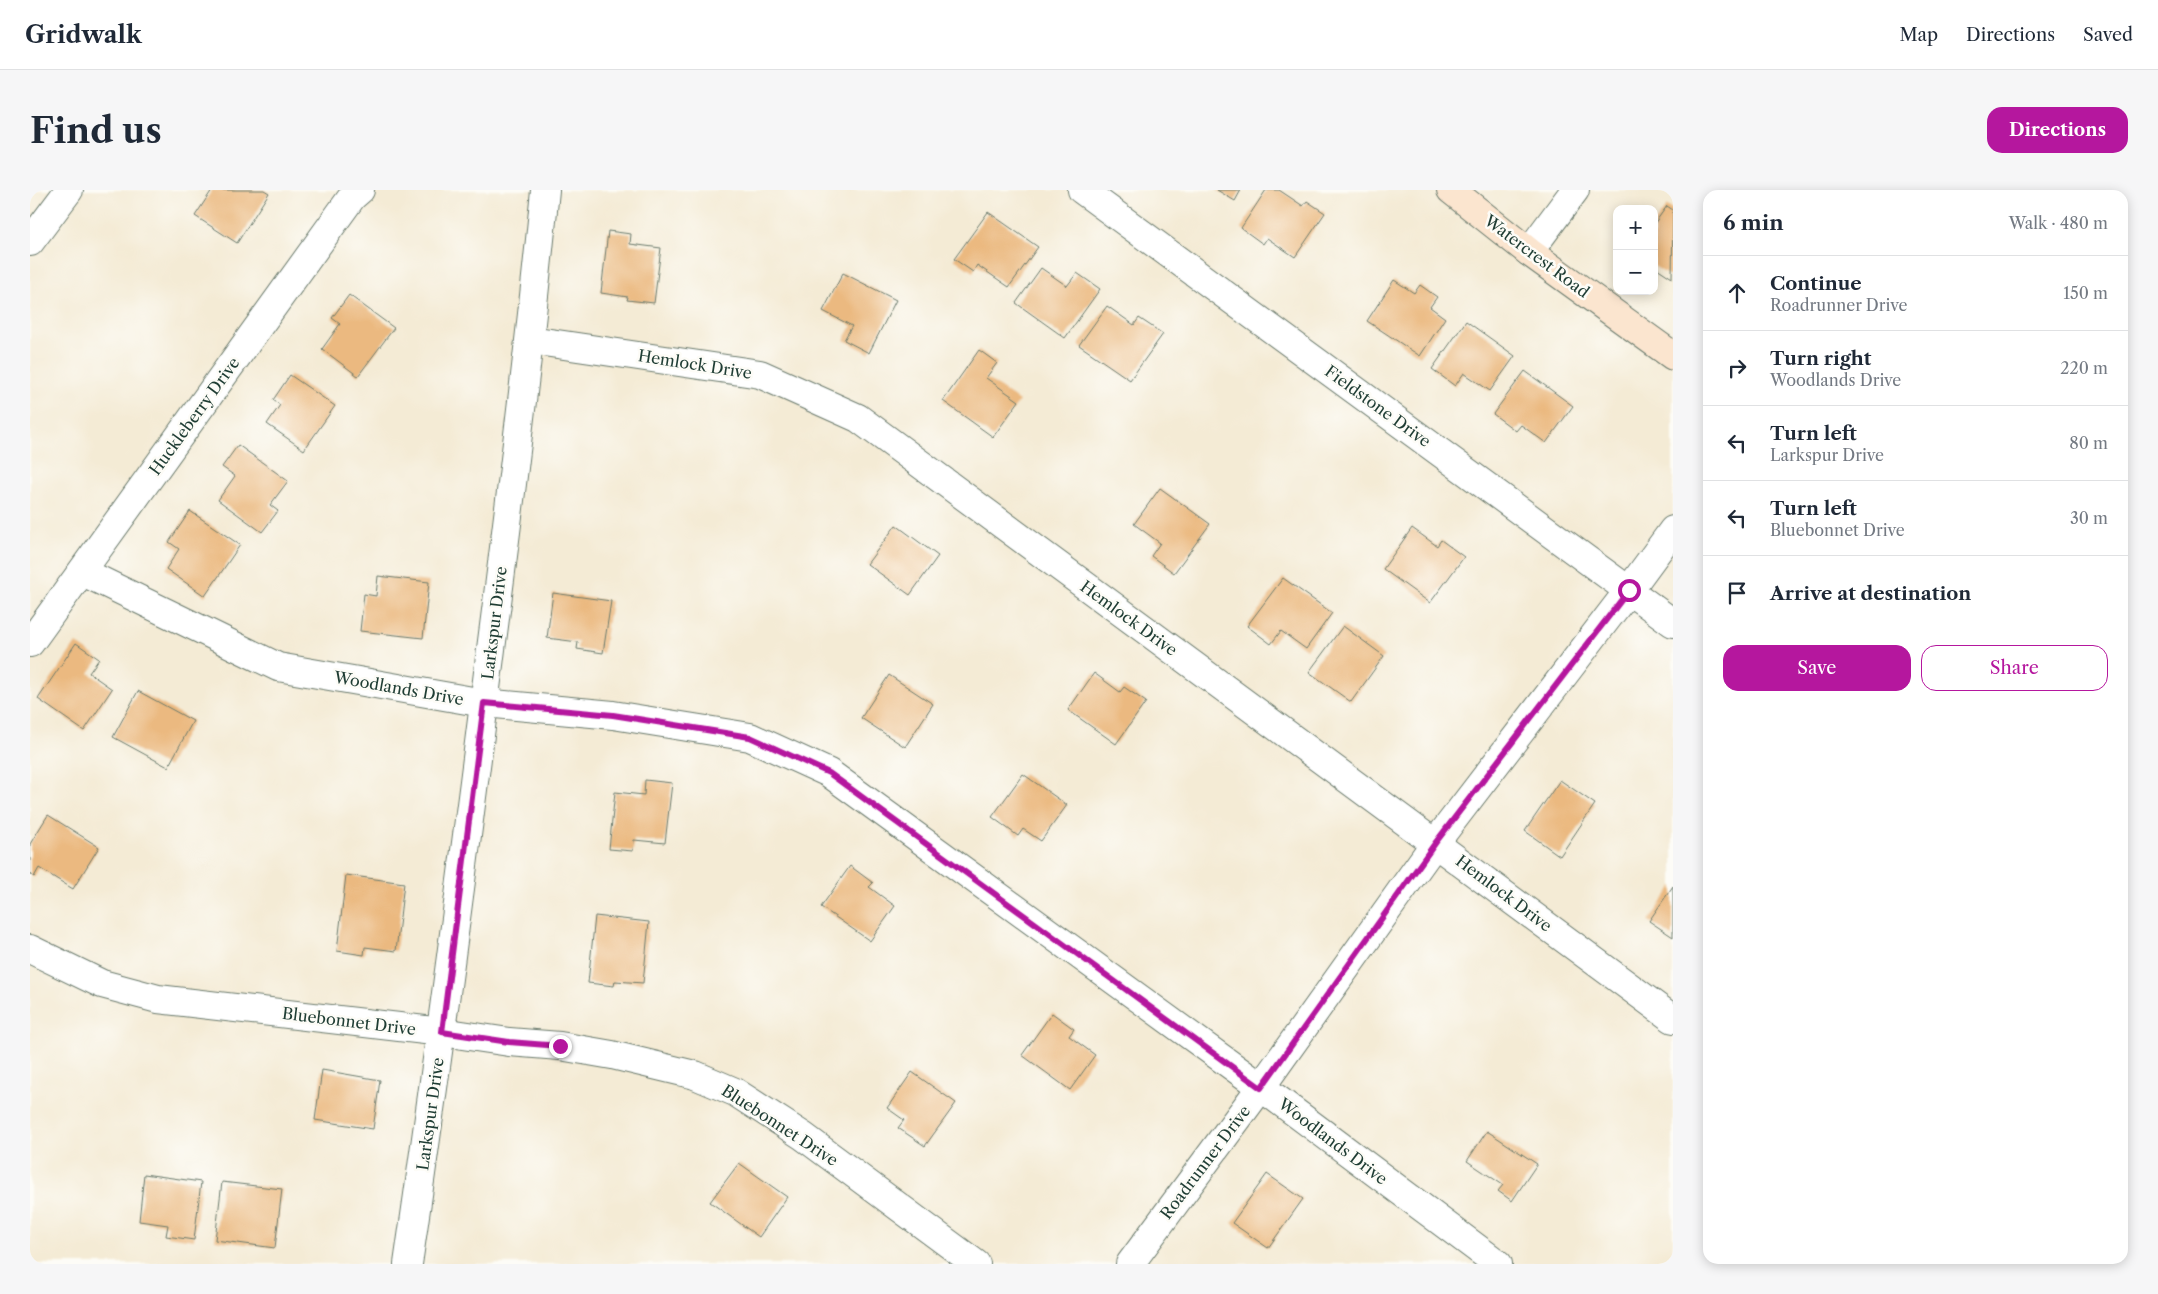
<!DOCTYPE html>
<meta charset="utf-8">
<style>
:root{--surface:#fff;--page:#f6f6f7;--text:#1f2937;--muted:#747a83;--line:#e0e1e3;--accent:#b5179e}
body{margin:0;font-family:"Libre Caslon Text",serif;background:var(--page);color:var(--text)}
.controls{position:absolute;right:15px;top:15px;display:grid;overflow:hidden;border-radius:10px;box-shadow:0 2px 12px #0003}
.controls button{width:45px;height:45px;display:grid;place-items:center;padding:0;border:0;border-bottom:1px solid var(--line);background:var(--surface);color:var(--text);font:25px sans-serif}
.stop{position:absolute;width:15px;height:15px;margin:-11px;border:4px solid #b5179e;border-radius:50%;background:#fff}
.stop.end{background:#b5179e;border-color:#fff;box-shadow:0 1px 5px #0008}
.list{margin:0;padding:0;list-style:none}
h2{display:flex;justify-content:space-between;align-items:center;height:65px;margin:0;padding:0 20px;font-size:21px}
h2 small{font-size:16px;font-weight:400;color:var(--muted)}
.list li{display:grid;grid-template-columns:32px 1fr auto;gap:15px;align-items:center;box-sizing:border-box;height:75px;padding:0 20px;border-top:1px solid var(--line)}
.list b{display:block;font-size:19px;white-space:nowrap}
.list p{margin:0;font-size:16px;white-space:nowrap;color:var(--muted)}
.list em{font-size:16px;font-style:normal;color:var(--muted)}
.actions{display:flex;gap:10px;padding:15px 20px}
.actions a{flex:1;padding:11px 0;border:1px solid var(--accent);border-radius:15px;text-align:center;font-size:18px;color:var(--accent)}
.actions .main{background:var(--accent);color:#fff}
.icon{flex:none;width:28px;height:28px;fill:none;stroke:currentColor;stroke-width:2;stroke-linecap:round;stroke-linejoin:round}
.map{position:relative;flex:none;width:1643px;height:1074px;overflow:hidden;border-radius:15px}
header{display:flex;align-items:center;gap:30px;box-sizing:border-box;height:70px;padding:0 25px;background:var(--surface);border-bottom:1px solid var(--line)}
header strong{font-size:24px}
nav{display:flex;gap:28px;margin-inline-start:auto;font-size:18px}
.intro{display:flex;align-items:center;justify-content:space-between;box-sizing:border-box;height:120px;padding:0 30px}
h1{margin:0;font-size:35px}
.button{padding:12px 22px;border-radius:15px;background:var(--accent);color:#fff;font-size:18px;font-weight:700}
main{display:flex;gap:30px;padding:0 30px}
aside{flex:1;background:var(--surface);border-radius:15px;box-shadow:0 2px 12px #0003}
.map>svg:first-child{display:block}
</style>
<header>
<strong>Gridwalk</strong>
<nav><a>Map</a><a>Directions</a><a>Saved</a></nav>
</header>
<div class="intro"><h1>Find us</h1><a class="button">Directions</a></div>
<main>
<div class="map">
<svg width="1643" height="1074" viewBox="0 0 1643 1074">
<rect width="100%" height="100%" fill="#fdfcf7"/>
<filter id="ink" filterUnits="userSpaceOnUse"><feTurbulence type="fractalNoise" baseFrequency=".02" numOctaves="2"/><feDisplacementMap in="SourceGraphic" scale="10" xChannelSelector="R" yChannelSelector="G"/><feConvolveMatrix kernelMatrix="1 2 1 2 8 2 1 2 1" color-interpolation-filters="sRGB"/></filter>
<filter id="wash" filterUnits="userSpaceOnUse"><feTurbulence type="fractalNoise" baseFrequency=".0096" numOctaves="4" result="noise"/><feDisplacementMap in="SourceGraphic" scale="20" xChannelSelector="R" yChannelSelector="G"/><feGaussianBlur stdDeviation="1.12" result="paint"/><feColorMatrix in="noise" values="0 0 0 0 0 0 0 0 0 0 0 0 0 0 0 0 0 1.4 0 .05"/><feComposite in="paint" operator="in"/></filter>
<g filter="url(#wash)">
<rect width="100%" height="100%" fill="#f4ebd5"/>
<g id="blocks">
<g fill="#ebb980">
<polygon points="182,0 234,0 239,3 207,53 165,26"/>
<polygon points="1187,0 1211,0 1205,11"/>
<polygon points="1236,0 1249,0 1273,16 1277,11 1295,23 1265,67 1237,48 1233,54 1211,38"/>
<polygon points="1637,16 1643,20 1642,88 1624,76 1624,34"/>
<polygon points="958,22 1008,57 979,97 947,75 943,82 924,69"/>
<polygon points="578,41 601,44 600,54 631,58 624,113 597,110 598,107 571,103"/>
<polygon points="1011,78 1037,96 1047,83 1070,99 1035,148 986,113"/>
<polygon points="813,83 866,110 839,163 814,150 822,136 793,121"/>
<polygon points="1364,90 1384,103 1390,95 1407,107 1400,117 1415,128 1390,166 1337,131"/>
<polygon points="319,105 364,138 328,186 292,159 310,134 302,128"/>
<polygon points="1077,116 1104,135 1109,128 1133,144 1100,190 1049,155"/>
<polygon points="1436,131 1485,166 1460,201 1434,183 1425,196 1402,179"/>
<polygon points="949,160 967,173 956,188 989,211 963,247 913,211"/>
<polygon points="1495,181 1543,216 1516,253 1491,235 1486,241 1463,224"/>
<polygon points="260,185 305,216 274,260 237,234 250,215 243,210"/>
<polygon points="208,255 258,291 240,315 248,321 232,342 188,310 205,286 192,277"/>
<polygon points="1130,298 1180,334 1144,383 1121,366 1130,353 1104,334"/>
<polygon points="160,321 210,355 175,406 136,379 149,359 139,352"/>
<polygon points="866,335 908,366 880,405 837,374"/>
<polygon points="1382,338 1407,356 1411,350 1434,367 1400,413 1353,379"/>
<polygon points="348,386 399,392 393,448 330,441 334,404 346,406"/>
<polygon points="1253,388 1302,423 1276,459 1251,441 1241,454 1217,436"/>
<polygon points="523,403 581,411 573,463 547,459 548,452 517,448"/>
<polygon points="1313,436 1354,466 1321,512 1279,482"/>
<polygon points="46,453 69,469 59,483 82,499 54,541 8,509"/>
<polygon points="1064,483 1090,502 1094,497 1116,512 1086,554 1038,520"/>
<polygon points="859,485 903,514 875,557 831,528"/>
<polygon points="108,501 163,531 138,577 83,547"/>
<polygon points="993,584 1037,615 1011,651 993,639 988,646 962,627"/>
<polygon points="615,590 642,593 635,653 604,650 603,661 579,659 585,602 614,605"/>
<polygon points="1530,590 1565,614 1530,666 1495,641"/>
<polygon points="18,625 69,657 43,699 9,678 4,687 0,684 0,654"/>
<polygon points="820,676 843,693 839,697 865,716 840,751 791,717"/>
<polygon points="316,685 374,693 366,761 335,757 334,765 307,761"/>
<polygon points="1643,696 1643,747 1619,731"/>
<polygon points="565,726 619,732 613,793 585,791 584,796 558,793"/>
<polygon points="1022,823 1044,839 1039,846 1065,865 1040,900 992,865"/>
<polygon points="292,880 350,890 343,939 285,930"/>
<polygon points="882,882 926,913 895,956 868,938 874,930 857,918"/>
<polygon points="1457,941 1507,974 1482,1011 1468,1001 1473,995 1437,971"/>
<polygon points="709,973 757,1007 729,1047 680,1012"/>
<polygon points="114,984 171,992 164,1050 136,1046 138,1035 109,1031"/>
<polygon points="1237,984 1273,1009 1238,1058 1202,1033"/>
<polygon points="192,992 252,999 245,1058 185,1050"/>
</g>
</g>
</g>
<g filter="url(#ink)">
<use href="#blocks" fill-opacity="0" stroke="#6a7a6c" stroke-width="1"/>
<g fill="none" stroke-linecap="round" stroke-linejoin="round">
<g stroke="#6a7a6c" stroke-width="30">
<g id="street">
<polyline points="1052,0 1643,433"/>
<polyline points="0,52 39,0"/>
<polyline points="1499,62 1545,0"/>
<polyline points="500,150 730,184 828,228 1643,829"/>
<polyline points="53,382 248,477 454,513 583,525 720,547 799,583 1231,897 1468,1074"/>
<polyline points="0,453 322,7 330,0"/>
<polyline points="0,759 72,794 128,809 412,842 479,852 530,856 582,865 665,885 705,902 773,946 946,1074"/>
<path d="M378,1074c30,-205 57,-410 83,-615 20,-153 39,-305 54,-459"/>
<polyline points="1100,1074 1231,897 1406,652 1599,400 1643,340"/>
</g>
</g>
<g stroke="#6a7a6c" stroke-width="30">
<polyline id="secondary" points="1421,0 1499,62 1643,166"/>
</g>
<use href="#street" stroke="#fff" stroke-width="28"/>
<use href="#secondary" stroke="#fbe5cf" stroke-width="28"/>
</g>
</g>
<g fill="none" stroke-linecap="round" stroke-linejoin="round" filter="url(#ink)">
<polyline stroke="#b5179e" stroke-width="6" points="530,856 479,852 412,842 454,513 583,525 720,547 799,583 1231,898 1406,652 1599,400"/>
</g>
<g text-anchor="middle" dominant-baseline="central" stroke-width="5" stroke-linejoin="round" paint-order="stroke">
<g font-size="16" fill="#1f3d34" stroke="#fdfcf7">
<text transform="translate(1507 66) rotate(37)">Watercrest Road</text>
<text transform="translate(665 174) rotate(9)">Hemlock Drive</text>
<text transform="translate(1348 216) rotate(36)">Fieldstone Drive</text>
<text transform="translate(164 226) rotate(-54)">Huckleberry Drive</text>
<text transform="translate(1099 428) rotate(36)">Hemlock Drive</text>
<text transform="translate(464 433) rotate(-83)">Larkspur Drive</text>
<text transform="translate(369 498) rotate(10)">Woodlands Drive</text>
<text transform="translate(1474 703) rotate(37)">Hemlock Drive</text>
<text transform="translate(319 831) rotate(7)">Bluebonnet Drive</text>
<text transform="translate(400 924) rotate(-82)">Larkspur Drive</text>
<text transform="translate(750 935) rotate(33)">Bluebonnet Drive</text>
<text transform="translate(1303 951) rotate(37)">Woodlands Drive</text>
<text transform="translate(1175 972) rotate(-53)">Roadrunner Drive</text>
</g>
</g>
</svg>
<div class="controls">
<button>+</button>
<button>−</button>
</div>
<div class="stop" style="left:1599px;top:400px"></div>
<div class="stop end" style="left:530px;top:856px"></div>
</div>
<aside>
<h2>6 min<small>Walk · 480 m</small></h2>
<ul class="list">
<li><svg class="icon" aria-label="ahead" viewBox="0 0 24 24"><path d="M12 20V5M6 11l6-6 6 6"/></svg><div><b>Continue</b><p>Roadrunner Drive</p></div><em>150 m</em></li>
<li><svg class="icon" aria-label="right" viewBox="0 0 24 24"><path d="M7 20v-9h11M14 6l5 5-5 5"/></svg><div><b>Turn right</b><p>Woodlands Drive</p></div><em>220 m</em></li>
<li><svg class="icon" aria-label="left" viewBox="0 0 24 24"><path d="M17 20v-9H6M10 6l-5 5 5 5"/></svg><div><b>Turn left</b><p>Larkspur Drive</p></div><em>80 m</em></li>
<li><svg class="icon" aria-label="left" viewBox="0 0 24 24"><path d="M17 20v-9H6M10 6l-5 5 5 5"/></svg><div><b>Turn left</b><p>Bluebonnet Drive</p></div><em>30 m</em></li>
<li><svg class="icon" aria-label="arrive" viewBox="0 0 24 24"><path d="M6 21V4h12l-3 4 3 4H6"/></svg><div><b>Arrive at destination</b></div></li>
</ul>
<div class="actions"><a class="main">Save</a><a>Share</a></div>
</aside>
</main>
